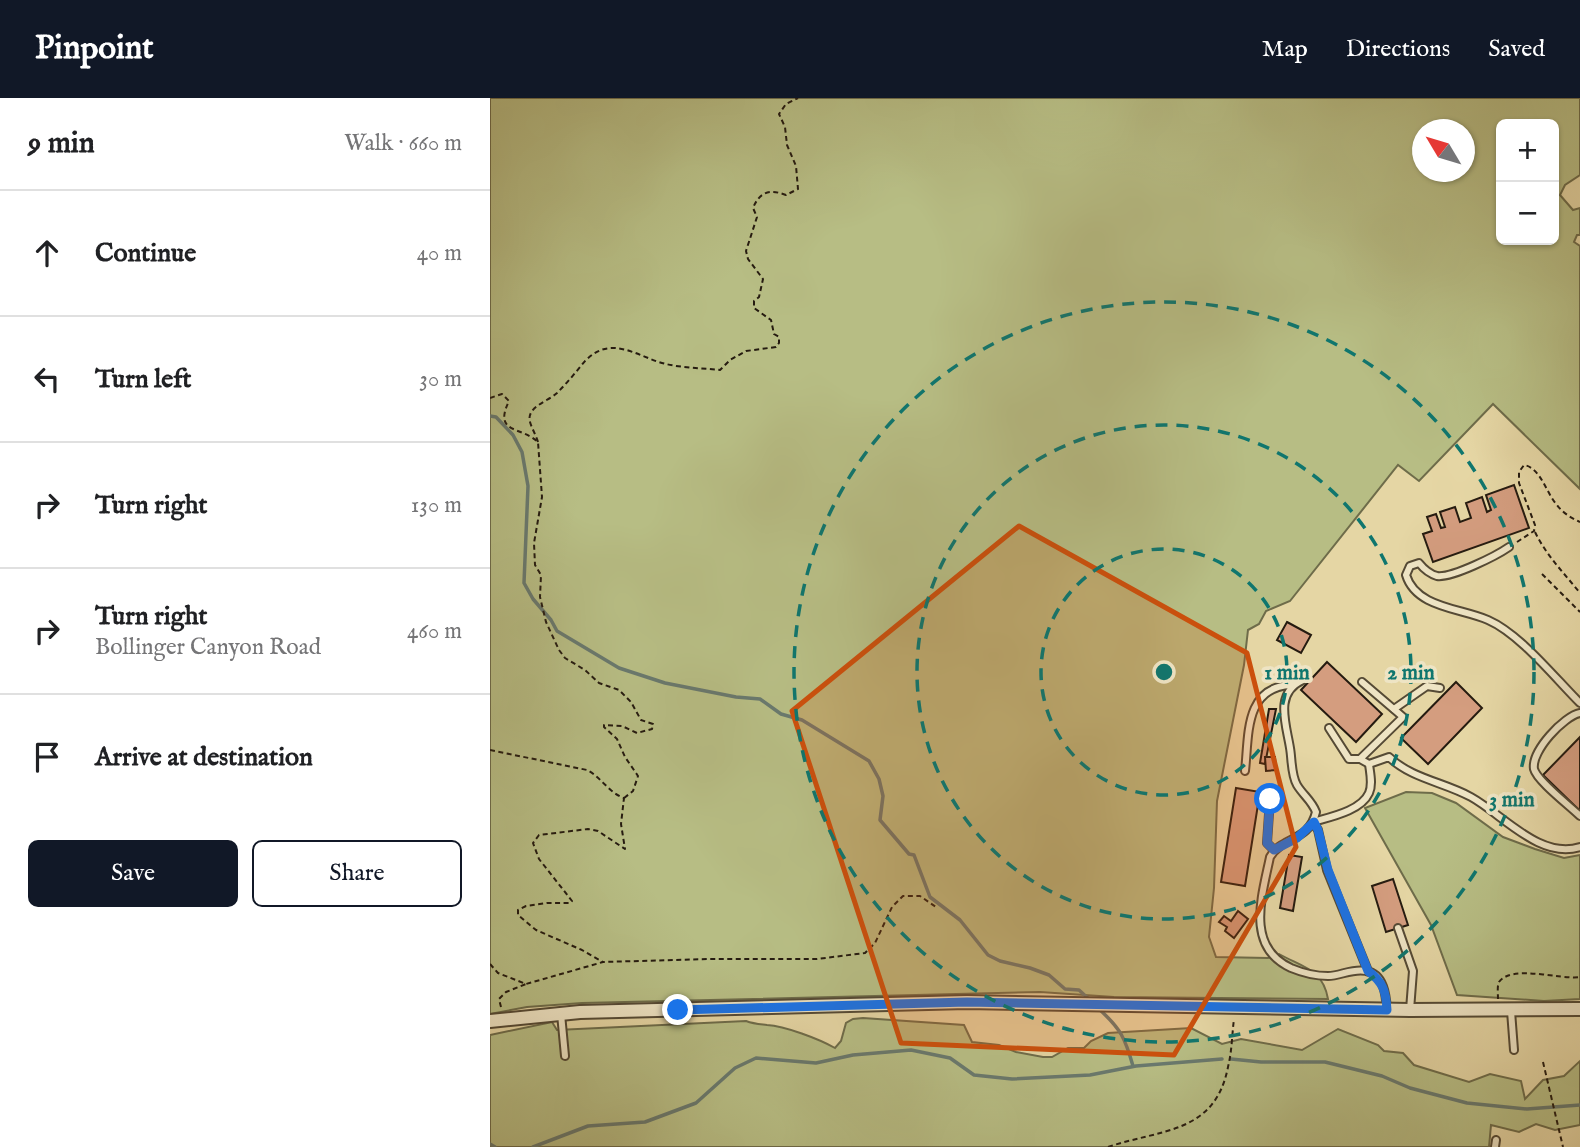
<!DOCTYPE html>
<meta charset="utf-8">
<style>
:root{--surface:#fff;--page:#f2f2f2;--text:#202124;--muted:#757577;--line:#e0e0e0;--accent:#111827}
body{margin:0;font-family:"IM FELL English",serif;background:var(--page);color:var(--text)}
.controls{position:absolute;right:21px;top:21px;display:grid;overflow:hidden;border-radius:10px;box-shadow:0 2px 5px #0004}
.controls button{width:63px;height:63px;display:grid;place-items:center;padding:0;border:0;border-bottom:2px solid var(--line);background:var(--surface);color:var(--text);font:35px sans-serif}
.compass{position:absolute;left:922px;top:21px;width:63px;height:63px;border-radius:50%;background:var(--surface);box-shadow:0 2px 5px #0004;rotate:308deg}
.stop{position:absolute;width:21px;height:21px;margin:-16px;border:5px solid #1a73e8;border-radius:50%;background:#fff}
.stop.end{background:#1a73e8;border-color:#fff;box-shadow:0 2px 7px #0008}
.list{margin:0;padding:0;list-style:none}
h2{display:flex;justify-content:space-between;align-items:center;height:91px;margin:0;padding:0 28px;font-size:30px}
h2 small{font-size:23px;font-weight:400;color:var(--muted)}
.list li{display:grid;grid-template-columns:46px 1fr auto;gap:21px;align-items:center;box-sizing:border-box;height:126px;padding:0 28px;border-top:2px solid var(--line)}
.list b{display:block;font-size:26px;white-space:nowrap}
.list p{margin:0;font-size:23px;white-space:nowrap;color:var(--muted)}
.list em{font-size:23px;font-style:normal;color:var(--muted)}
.actions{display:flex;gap:14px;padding:21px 28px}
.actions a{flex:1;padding:16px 0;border:2px solid var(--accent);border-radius:10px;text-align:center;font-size:24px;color:var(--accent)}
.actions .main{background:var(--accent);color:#fff}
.icon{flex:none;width:38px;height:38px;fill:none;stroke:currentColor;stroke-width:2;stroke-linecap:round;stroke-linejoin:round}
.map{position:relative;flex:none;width:1090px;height:1049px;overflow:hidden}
header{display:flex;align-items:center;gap:42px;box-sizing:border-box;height:98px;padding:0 35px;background:var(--accent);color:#fff}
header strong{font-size:33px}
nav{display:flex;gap:38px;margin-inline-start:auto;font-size:24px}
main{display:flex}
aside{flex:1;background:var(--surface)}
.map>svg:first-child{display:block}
</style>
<header>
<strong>Pinpoint</strong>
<nav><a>Map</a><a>Directions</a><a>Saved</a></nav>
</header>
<main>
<aside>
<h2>9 min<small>Walk · 660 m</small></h2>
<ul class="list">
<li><svg class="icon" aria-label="ahead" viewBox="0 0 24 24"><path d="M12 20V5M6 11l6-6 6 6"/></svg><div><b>Continue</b></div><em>40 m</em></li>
<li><svg class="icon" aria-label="left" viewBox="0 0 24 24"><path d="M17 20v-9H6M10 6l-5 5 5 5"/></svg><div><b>Turn left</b></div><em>30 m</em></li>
<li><svg class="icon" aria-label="right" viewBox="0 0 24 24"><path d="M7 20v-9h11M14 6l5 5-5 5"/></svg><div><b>Turn right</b></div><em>130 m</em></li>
<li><svg class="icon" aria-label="right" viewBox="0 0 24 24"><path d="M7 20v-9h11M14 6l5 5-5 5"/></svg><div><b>Turn right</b><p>Bollinger Canyon Road</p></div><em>460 m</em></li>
<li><svg class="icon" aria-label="arrive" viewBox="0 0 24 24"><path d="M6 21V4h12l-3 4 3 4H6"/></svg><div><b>Arrive at destination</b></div></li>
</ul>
<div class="actions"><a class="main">Save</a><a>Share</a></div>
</aside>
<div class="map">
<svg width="1090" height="1049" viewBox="0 0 1090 1049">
<rect width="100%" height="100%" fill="#e5d6a4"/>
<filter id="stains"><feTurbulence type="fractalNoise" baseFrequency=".00286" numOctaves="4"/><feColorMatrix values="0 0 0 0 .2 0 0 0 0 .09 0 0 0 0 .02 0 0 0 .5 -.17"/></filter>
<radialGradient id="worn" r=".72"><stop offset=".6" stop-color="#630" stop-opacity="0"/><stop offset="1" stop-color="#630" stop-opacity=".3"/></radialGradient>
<g fill="#b7bd84" stroke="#6e6c4a" stroke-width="2" fill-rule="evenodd">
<path d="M0,0h1090v77l-15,10 -5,10 13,15 7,-2v27h-3l-3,7 6,4v243l-87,-85 -74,77 -21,-16 -108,136 -24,10 -7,13 -11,6 -4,35 -27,136 -3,87 -5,49 7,20 52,1 11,-4c23,13 44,15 49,45l-214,-2 -74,-5 -458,11 -55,4 -37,7zM1011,26h53v116h-53zM932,32h42v42h-42z"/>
<polygon points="916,694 942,695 966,705 1013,739 1045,751 1074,760 1090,757 1090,901 1054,903 967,897 941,827 875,710"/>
<path d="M373,920l101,7 8,17 27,3 17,7 27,5h9l16,-9h16l7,-7 17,-8 83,-5 31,16 19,-5 61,11 36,-21 40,16 6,6 19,2 11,12 55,17 21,-8 31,7 4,18 18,-19 21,-4 16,-15v64l-25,5 -19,-6 -17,8 -28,-7 -2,22h-999v-112l62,-13 5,8 189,-9c8,3 12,3 21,4 18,1 52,14 68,23l6,-7 5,-18 7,-4z"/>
</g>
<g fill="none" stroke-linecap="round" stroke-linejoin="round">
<g stroke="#69796e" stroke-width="3.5">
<polyline points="0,318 6,319 23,337 32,354 38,388 34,485 43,501 61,522 67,533 129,570 175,585 246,599 270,601 291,616 312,622 379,663 389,681 393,698 390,722 419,756 424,757 440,799 470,822 498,857 510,863 540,870 559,877 575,891 589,892 601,903"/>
<path d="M609,911c22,20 26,29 34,57"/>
<polyline points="741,961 771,964 835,964 892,978 920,990 977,1005 1037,1011 1090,1007"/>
<polyline points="0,1046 5,1049"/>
<polyline points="43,1049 98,1028 155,1024 206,1005 245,970 266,960 326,965 363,957 421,952 460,960 484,977 522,981 600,977 646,968 732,961"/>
</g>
</g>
<g fill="#d49d7f" stroke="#251b10" stroke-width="2">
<polygon points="1024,387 1039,430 943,464 933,436 942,433 937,419 946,416 951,430 955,429 950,414 965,409 970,424 981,420 976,405 992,399 997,414 1001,412 996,397"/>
<polygon points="797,524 821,537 811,555 787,542"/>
<polygon points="837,564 892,616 866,644 811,592"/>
<polygon points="966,584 992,610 938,666 911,640"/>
<polygon points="779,611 786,611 775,666 770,665"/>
<polygon points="1090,639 1090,713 1053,677"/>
<polygon points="775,659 785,659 786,672 776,673"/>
<polygon points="746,690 770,694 755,788 731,784"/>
<polygon points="799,757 812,759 803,813 790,810"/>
<polygon points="903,781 918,827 896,834 882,788"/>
<polygon points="748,813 758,821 744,840 735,833 737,829 729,824 734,818 741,823"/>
</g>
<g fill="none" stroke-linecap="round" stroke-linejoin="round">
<g stroke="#554a35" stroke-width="10">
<g id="lane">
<path d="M1019,449c-13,9 -57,31 -72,29 -7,-2 -14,-8 -18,-13l-9,3 -4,9c10,33 55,33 82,45 32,14 66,57 92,83"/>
<path d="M813,582c-29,13 -17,43 -13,68 2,11 1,27 7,37 6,10 15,16 19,27 -7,30 -34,24 -46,45 -8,39 -25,90 21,111 12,5 24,8 37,8 12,0 25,-8 38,-5 18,3 20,24 21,39"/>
<polyline points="872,584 913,619 870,661 879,666"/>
<polyline points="904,611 937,588 950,590"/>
<path d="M1090,615c-16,3 -49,38 -46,56 3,12 36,37 46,47"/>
<polyline points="839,630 859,661 870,661"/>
<path d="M755,673c4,-35 -1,-84 46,-86"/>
<polyline points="780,701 777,745 784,752"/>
<polyline points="908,830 923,873 920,912"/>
<path d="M878,873l-41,-101 -9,-40 -5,-8c17,-5 48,-11 56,-29 4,-9 1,-20 0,-29l20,-7c23,22 55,25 82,40 31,17 69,63 109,50"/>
<polyline points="1021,913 1024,952"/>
<polyline points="71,916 75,958"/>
<polyline points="1005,1049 1006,1042"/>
</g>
</g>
<g stroke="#554a35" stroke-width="16">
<polyline id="street" points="0,923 90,914 477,904 920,912 1090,911"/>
</g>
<g stroke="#251b10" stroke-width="2" stroke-dasharray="5 3.5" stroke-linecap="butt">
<path d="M0,300l12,-4 7,7c-16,33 12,25 29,41l4,55 -8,46 1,22 6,10 -1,22 6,25 13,28 6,8 20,12 14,13 20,7 12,12 10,18 12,4 -1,5 -15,4 -15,-7 -18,-1v2l13,12 8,18 13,19 -5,15 -9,7"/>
<path d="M48,344c-2,-7 -6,-13 -8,-20 -4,-15 17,-20 27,-29 10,-10 19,-21 28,-32 27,-28 54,-3 81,3 17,4 36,4 54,6l10,-10 16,-9 30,-4 3,-4v-6l-5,-3 -3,-14 -17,-12v-7l5,-4 4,-18 -15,-20 -2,-8 11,-34 -4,-9c7,-17 17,-19 33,-13l12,-6 -2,-23 -9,-21 -2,-18 -6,-13 7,-10 12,-6"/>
<path d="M1045,434c11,23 29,41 45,61"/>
<path d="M1027,444l17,-11 1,-6 -16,-42v-11l5,-7c17,3 22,28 33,40 6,8 14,13 23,17"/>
<polyline points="1052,476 1090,514"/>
<path d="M0,652l97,20c14,7 22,23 37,28l-3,26 4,25 -27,-18 -10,-2 -49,6 -6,8 6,16 33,42 -2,2h-23l-21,3 -8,4v5l18,15 46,20 21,12"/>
<polyline points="0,866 8,875 36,886 113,864 219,861 327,861 375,855 385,845 402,809 413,798 430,798 446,809"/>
<path d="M1008,901c0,-5 -1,-13 1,-17 13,-18 61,-2 81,-5"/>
<polyline points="11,909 9,901 16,894 36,886"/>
<polyline points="1053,964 1073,1049"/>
<path d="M618,1049c53,-18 107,-13 120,-80 4,-16 4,-33 6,-48"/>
</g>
<use href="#lane" stroke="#eee4c4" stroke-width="6"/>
<use href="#street" stroke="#eee4c4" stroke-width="12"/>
</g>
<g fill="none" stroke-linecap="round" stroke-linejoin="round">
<path stroke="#1a73e8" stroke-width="9" d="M188,912l289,-8 420,8c-1,-19 -4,-28 -19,-39l-40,-101 -10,-40 -4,-8 -17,16 -23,12 -7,-7 3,-44"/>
</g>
<path fill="#cb500d" fill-opacity="0.2" stroke="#cb500d" stroke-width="5" stroke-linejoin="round" d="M529,428l228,127 49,194 -122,208 -273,-12 -109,-332z"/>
<g fill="none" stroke="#0f766e" stroke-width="3.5" stroke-dasharray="12 9">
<circle cx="674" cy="574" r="123"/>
<circle cx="674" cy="574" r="247"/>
<circle cx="674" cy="574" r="370"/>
</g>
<circle cx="674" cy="574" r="10" fill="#0f766e" stroke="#eee4c4" stroke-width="3.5"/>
<g font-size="21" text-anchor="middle" font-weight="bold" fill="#0f766e" stroke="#eee4c4" stroke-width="7" stroke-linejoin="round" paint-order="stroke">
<text x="797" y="581">1 min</text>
<text x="921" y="581">2 min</text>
<text x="1022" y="708">3 min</text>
</g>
<rect width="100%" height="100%" filter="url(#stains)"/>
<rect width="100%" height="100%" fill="url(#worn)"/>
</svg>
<div class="controls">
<button>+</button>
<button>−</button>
</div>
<svg class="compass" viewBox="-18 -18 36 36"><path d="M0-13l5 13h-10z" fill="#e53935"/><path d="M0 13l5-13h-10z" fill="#757577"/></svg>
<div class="stop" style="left:780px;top:701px"></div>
<div class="stop end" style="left:188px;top:912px"></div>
</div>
</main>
